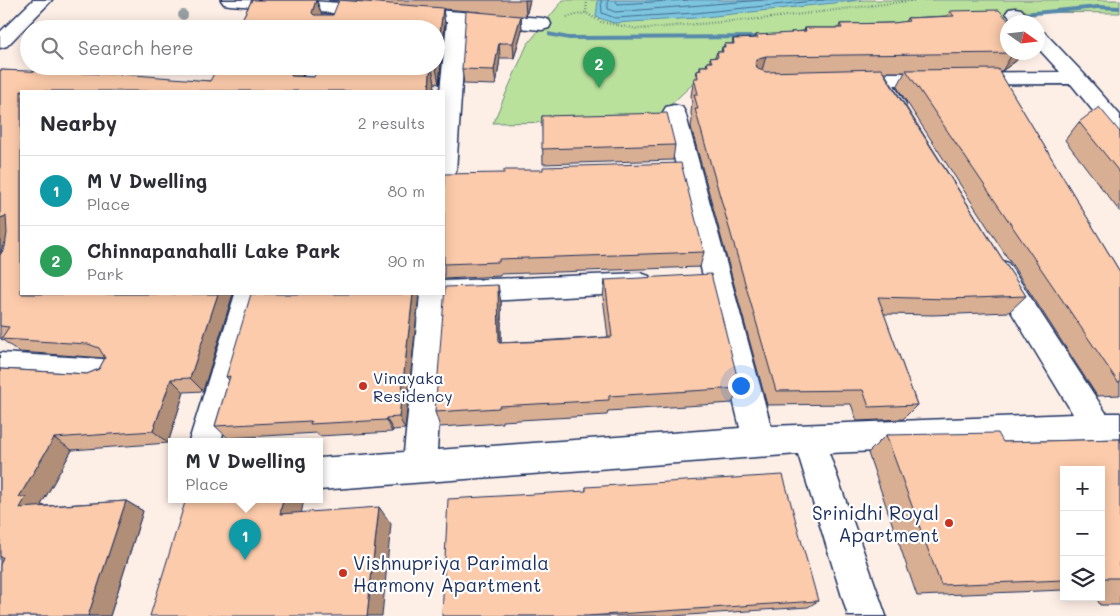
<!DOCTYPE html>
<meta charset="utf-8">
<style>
:root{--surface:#fff;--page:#f2f2f3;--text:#2b2b33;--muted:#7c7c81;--line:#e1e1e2;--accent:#db2777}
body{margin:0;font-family:Mali,sans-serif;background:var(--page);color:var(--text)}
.controls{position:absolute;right:15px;bottom:15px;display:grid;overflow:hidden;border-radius:0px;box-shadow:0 2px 12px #0003}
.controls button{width:45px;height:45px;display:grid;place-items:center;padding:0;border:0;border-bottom:1px solid var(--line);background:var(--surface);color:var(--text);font:25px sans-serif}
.compass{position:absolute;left:1000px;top:15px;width:45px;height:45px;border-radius:50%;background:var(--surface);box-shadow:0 2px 12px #0003;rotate:104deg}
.you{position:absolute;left:740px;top:385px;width:18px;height:18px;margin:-12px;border:4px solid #fff;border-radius:50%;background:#1a73e8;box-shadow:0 0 0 8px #1a73e833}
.badge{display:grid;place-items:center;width:32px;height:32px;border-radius:50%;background:var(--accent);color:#fff;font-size:16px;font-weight:700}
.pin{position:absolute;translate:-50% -41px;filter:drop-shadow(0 1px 2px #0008)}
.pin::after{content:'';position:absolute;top:26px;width:18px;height:15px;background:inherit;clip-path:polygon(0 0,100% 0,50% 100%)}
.popup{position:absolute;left:168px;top:438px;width:155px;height:65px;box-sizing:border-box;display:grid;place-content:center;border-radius:0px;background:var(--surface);filter:drop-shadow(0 1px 4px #0005);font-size:16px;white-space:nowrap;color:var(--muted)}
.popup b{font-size:19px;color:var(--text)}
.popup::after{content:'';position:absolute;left:50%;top:100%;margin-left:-10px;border:10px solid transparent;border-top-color:var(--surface)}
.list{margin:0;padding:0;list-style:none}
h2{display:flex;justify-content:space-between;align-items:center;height:65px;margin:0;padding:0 20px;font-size:21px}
h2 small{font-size:16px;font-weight:400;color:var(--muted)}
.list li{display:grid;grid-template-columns:32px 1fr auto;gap:15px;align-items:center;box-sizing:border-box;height:70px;padding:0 20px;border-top:1px solid var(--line)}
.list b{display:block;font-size:19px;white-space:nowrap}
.list p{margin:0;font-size:16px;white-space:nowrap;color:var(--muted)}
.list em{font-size:16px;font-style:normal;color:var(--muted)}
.icon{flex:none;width:28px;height:28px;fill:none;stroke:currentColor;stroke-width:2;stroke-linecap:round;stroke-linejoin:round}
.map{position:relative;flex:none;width:1120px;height:616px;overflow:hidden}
.search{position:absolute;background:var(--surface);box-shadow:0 2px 12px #0003;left:20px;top:20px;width:425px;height:55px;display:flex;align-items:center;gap:12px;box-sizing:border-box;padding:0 18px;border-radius:28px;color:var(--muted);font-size:19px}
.panel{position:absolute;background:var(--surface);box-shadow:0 2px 12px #0003;left:20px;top:90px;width:425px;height:205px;border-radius:0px}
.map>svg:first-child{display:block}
</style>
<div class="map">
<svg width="1120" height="616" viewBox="0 0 1120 616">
<rect width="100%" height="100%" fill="#feefe6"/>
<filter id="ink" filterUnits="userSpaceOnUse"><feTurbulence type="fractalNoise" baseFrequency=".02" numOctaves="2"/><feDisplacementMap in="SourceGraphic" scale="10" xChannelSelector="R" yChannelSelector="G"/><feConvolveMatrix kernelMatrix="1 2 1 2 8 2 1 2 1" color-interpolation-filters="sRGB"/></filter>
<g filter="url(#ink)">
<polygon fill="#bae19c" stroke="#6a887d" points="563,0 1120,0 1120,13 1035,12 829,41 725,54 653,121 493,123 527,45"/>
<polygon fill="#7dc5de" stroke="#5689ab" points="598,0 861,0 696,18 614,23 596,17"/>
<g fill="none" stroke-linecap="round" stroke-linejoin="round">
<g stroke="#426b91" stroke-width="1">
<polyline points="601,0 602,13 615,18 695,13 824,0"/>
<polyline points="608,0 608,9 615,12 763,0"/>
<polyline points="615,0 618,4 688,0"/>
</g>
<g fill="#5689ab" fill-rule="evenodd">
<polygon points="1098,5 1120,6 1120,10 1098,9 1013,17 1009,15 1013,13"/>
<polygon points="548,32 569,36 770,35 774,37 770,39 569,40 548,36"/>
</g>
<g stroke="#1b2f5e" stroke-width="3">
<g id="minor">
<polygon points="33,0 52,0 7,46 0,48 0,32"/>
<polygon points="221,0 299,0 542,18 549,20 551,24 549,28 542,30 466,24 456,171 452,177 444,179 444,91 440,91 447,22 230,5 224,4"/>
<polygon points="1015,8 1021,9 1033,22 1014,22 1006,13 1009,9"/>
<polygon points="1038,31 1045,33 1084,74 1120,115 1120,136 1112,134 1071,84 894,85 906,104 903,109 896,110 889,109 870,79 873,75 880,73 1060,72 1038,48"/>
<polygon points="307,66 327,66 319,91 299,91"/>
<polygon points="674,105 682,107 685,112 771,426 1073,414 986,270 990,263 999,260 1008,263 1106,413 1120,413 1120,441 829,453 886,616 848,616 798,454 319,490 319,458 404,452 420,294 444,294 444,281 640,273 649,276 653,283 649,290 640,293 447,303 437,450 740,428 663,112 666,107"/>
<polygon points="235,294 263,294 221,441 189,441"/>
<polygon points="0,353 103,359 113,363 118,372 113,381 103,385 0,379"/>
</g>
</g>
<g stroke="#1b2f5e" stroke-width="2.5" stroke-dasharray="0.5 2.5" stroke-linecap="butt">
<polyline points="587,0 586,13 601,22 638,29 770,18 917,0"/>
<polyline points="567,17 586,13"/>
</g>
<use href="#minor" fill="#fff" fill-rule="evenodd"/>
</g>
<circle fill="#979ea4" cx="183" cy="15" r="5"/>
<g fill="#d9af93" stroke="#1b2f5e" fill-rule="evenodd">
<path d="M252,0h65l4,15h12l10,-14 -15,-1h202l-4,16h-5l1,14 -8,28h-14l-4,27 -32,-1 -2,-15 19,-57 -38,-3 2,15 -6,60 -4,-1 -2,5 -412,3 212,203 -30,97 -19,1 -16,51 -96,7 -31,55 3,1 82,-5 17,10 -33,105h-110v-247l87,5 12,-5 6,-11 -86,-6 -19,-14v-268l210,11 95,-15 -3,10 12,1 122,-11 -199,-37zM6,243l-1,4 -5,8 3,-10z"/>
<polygon points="950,11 1022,52 1016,61 1002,71 999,71 1120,272 1120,395 1097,396 897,87 905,72 884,72 1026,296 1009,312 933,315 884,314 917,405 903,419 857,421 851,404 767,405 691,127 692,120 691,113 692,104 691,96 694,78 695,78 697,71 700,70 700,66 706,66 707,62 710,62 710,58 715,57 717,52 721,52 722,47 724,47 724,44 732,44 733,39 755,38 756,35 790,34 791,32 804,31 805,28 839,28 840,24 893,23 905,22 907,18 947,16"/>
<polygon points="542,116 675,145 673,160 543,164"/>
<polygon points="1079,122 1120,132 1120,212 1065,140"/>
<polygon points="444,174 704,252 700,267 500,274 500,276 444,279"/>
<polygon points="605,280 740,388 732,403 608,411 607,415 502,421 502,423 440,427 435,412 501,302 501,343 608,337 603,297"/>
<polygon points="419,294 405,429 393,430 392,432 319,436 317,433 228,438 215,426 229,380 226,377"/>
<polygon points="886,435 1003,442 1120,439 1120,605 1100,605 1096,597 1101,597 1101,470 1064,470 1064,590 917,596 868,453"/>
<polygon points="586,487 818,601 808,607 673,616 442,616 586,491"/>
</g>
<g fill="#b08e78" stroke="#1b2f5e">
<polygon points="316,0 322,15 317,28 312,13"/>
<polygon points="525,0 530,0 526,16"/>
<polygon points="443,8 445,24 439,84 436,68"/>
<polygon points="521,16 522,30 514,58 513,43"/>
<polygon points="499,43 500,58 496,85 494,70"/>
<polygon points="1022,52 1016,61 1002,71 1013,53"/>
<polygon points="766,56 761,74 755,63 759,58"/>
<polygon points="294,66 305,66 298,91 291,76"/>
<polygon points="432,68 435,83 433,91 429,91 430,73"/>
<polygon points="6,216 13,235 3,245 0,256 0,218"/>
<polygon points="498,285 501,302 501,359 499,343"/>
<polygon points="218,294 233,294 203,391 190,378"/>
<polygon points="413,294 419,294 405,429 399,417"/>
<polygon points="171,379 184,392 168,443 153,431"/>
<polygon points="386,418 393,430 392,432 386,420"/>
<polygon points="54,438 72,450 41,505 47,507 20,508 19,497"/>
<polygon points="283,499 304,499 298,530 280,514"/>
<polygon points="126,501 143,511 110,616 88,616"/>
<polygon points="379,507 391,524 382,616 367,616"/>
</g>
<g fill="#fccbab" stroke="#1b2f5e">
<polygon points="252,0 316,0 312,13 314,15 333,15 339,0 443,8 436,66 436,29 237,29"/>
<polygon points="999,10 1010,22 1008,22 1008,52 1013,53 766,56 759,58 755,63 758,69 766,72 881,69 1026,296 947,299 878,297 917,405 869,407 863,390 776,391 695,109 698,109 694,94 698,94 694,78 698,78 697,71 701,70 700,66 708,66 707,62 712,62 710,58 718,57 717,52 723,52 722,47 725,47 724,44 734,44 733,39 758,38 756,35 792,33 791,32 806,31 805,28 842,28 840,24 893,23 909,21 907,18 954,16 950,11"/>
<polygon points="466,11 521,16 513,43 499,43 494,70 462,69"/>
<polygon points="218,66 294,66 291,76 314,77 318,66 436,66 436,68 432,68 430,73 429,91 21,91 21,294 218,294 190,378 171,379 153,431 54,438 19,497 26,497 20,508 126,501 88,616 0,616 0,565 3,557 0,557 0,369 87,374 99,369 105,358 99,348 88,344 1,339 9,327 0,326 0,255 5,247 7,233 6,216 0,218 0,70 135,75 210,81"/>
<polygon points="998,69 1120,272 1120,382 1118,382 906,70"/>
<polygon points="1099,107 1120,132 1120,173 1079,122"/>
<polygon points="667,113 675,145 542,149 542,116"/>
<polygon points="681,163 704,252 499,259 499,262 444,264 444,174 504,173 504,170 543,170 543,167"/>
<polygon points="711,274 740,388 609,396 609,400 499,406 499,408 435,412 445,287 498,285 499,343 549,341 612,337 605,280"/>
<polygon points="251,294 413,294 399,417 386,418 386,420 310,424 311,421 215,426 230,376 226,377"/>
<polygon points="998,433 1003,442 1120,439 1120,578 1101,578 1101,470 1064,470 1064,580 941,585 886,435"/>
<polygon points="783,475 818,601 587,616 442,616 448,499 586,491 586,487"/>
<polygon points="186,499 283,499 280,514 379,507 367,616 150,616"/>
</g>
</g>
<g fill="#c8321e" stroke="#fff" stroke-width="2">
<circle cx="363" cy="386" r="5"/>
<circle cx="949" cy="523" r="5"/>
<circle cx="343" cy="573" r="5"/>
</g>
<g text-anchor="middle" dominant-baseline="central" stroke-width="4.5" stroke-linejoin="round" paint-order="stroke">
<g font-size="16" fill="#1b2f5e" stroke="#fff" text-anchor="start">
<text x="373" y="377">Vinayaka<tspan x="373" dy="18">Residency</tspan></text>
</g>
<g font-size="19" fill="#1b2f5e" stroke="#fff" text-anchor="end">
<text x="939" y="512">Srinidhi Royal<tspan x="939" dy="22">Apartment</tspan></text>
<text x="353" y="562" text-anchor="start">Vishnupriya Parimala<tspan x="353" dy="22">Harmony Apartment</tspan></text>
</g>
</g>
</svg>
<div class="controls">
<button>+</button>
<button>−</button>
<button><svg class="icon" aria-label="layers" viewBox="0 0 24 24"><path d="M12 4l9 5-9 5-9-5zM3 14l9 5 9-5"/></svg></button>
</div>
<svg class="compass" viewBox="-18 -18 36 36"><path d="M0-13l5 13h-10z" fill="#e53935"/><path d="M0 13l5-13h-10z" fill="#7c7c81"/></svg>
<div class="you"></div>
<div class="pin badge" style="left:245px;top:560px;background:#0f9aa8">1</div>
<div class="popup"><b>M V Dwelling</b>Place</div>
<div class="pin badge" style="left:599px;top:88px;background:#2e9e5b">2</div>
<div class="search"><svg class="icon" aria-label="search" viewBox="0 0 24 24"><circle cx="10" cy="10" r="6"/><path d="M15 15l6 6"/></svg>Search here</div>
<section class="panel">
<h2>Nearby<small>2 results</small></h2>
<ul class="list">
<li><span class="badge" style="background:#0f9aa8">1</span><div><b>M V Dwelling</b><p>Place</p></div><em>80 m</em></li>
<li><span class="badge" style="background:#2e9e5b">2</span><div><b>Chinnapanahalli Lake Park</b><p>Park</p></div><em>90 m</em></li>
</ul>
</section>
</div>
